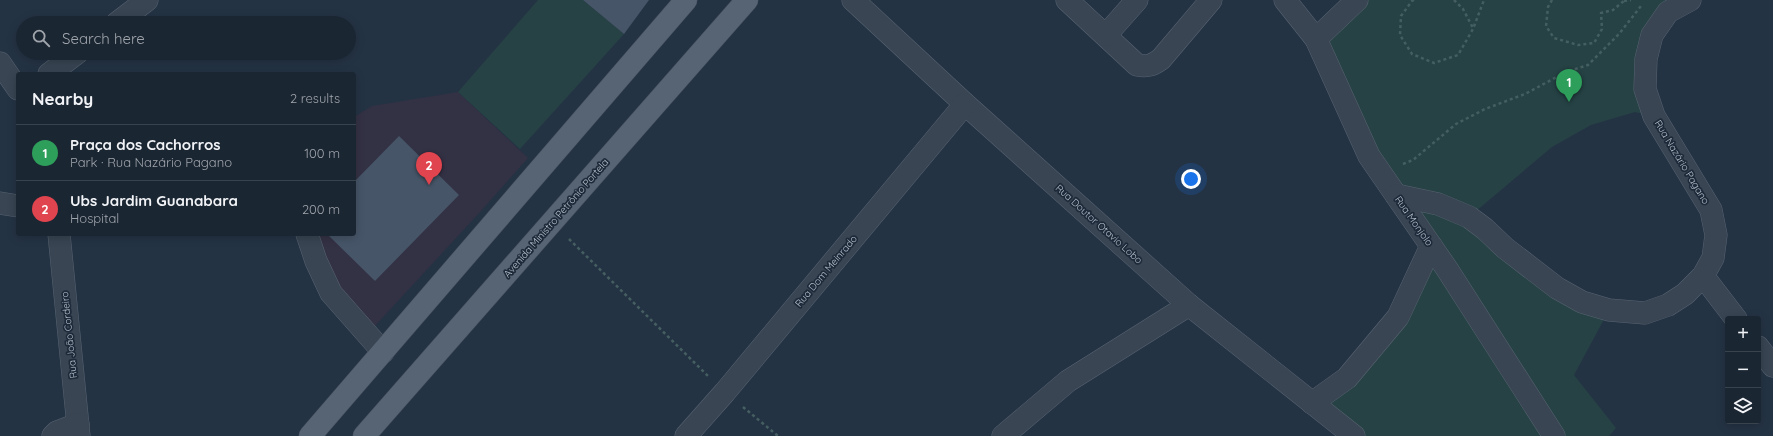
<!DOCTYPE html>
<meta charset="utf-8">
<style>
:root{--surface:#1b2633;--page:#242e3b;--text:#f1f3f6;--muted:#a0a5ac;--line:#39434e;--accent:#8bbbb9}
body{margin:0;font-family:Quicksand,sans-serif;background:var(--page);color:var(--text)}
.controls{position:absolute;right:12px;bottom:12px;display:grid;overflow:hidden;border-radius:4px;box-shadow:0 2px 10px #0003}
.controls button{width:36px;height:36px;display:grid;place-items:center;padding:0;border:0;border-bottom:1px solid var(--line);background:var(--surface);color:var(--text);font:20px sans-serif}
.you{position:absolute;left:1191px;top:179px;width:14px;height:14px;margin:-10px;border:3px solid #fff;border-radius:50%;background:#1a73e8;box-shadow:0 0 0 6px #1a73e833}
.badge{display:grid;place-items:center;width:26px;height:26px;border-radius:50%;background:var(--accent);color:#fff;font-size:13px;font-weight:700}
.pin{position:absolute;translate:-50% -33px;filter:drop-shadow(0 1px 2px #0008)}
.pin::after{content:'';position:absolute;top:21px;width:14px;height:12px;background:inherit;clip-path:polygon(0 0,100% 0,50% 100%)}
.list{margin:0;padding:0;list-style:none}
h2{display:flex;justify-content:space-between;align-items:center;height:52px;margin:0;padding:0 16px;font-size:17px}
h2 small{font-size:13px;font-weight:400;color:var(--muted)}
.list li{display:grid;grid-template-columns:26px 1fr auto;gap:12px;align-items:center;box-sizing:border-box;height:56px;padding:0 16px;border-top:1px solid var(--line)}
.list b{display:block;font-size:15px;white-space:nowrap}
.list p{margin:0;font-size:13px;white-space:nowrap;color:var(--muted)}
.list em{font-size:13px;font-style:normal;color:var(--muted)}
.icon{flex:none;width:22px;height:22px;fill:none;stroke:currentColor;stroke-width:2;stroke-linecap:round;stroke-linejoin:round}
.map{position:relative;flex:none;width:1773px;height:436px;overflow:hidden}
.search{position:absolute;background:var(--surface);box-shadow:0 2px 10px #0003;left:16px;top:16px;width:340px;height:44px;display:flex;align-items:center;gap:10px;box-sizing:border-box;padding:0 14px;border-radius:22px;color:var(--muted);font-size:15px}
.panel{position:absolute;background:var(--surface);box-shadow:0 2px 10px #0003;left:16px;top:72px;width:340px;height:164px;border-radius:4px}
.map>svg:first-child{display:block}
</style>
<div class="map">
<svg width="1773" height="436" viewBox="0 0 1773 436">
<rect width="100%" height="100%" fill="#243344"/>
<polygon fill="#333144" points="458,92 528,158 480,212 374,327 337,289 313,234 354,234 354,117 372,106"/>
<g fill="#264245">
<polygon points="538,0 583,0 624,34 520,149 458,92"/>
<polygon points="1357,0 1690,0 1652,35 1654,116 1635,112 1591,125 1552,147 1469,217 1609,310 1574,375 1616,428 1609,436 1356,436 1312,403 1347,378 1431,247 1316,39"/>
</g>
<g fill="#465568">
<polygon points="583,0 649,0 624,34"/>
<polygon points="399,136 459,195 375,281 327,234 354,234 354,182"/>
</g>
<g fill="none" stroke-linecap="round" stroke-linejoin="round">
<g stroke="#576370" stroke-width="23">
<g id="minor">
<polyline points="853,0 965,104 1189,305 1354,436"/>
<path d="M1067,0l70,65c11,2 16,0 24,-6l50,-59"/>
<polyline points="1285,0 1316,39 1369,156 1447,269 1554,436"/>
<polyline points="117,23 147,0"/>
<polyline points="1106,35 1137,0"/>
<polyline points="1316,39 1357,0"/>
<polyline points="0,63 18,89"/>
<polyline points="49,74 77,53"/>
<polyline points="1396,195 1438,204 1469,217 1485,229 1505,248 1557,288 1582,302 1609,310 1645,313 1668,305 1685,294 1703,276 1713,258 1716,235 1711,210 1654,116 1645,89 1646,59 1652,35 1668,12 1690,0"/>
<polyline points="0,203 18,206"/>
<polyline points="59,234 79,436"/>
<polyline points="307,234 316,261 331,293 383,352"/>
<polyline points="1703,276 1736,319"/>
<polyline points="1758,347 1773,366"/>
<polyline points="1312,403 1347,378 1398,317 1431,246"/>
<polyline points="53,436 57,432 78,424"/>
<polyline points="686,436 725,392 965,104"/>
<polyline points="1003,436 1068,381 1189,305"/>
</g>
</g>
<g stroke="#434e5c" stroke-width="23">
<g id="major">
<polyline points="310,436 686,0"/>
<polyline points="364,436 747,0"/>
</g>
</g>
<g stroke="#455f61" stroke-width="2.5" stroke-dasharray="3 3" stroke-linecap="butt">
<polyline points="1414,0 1412,1 1401,16 1400,35 1412,54 1434,63 1458,55 1473,29 1484,0"/>
<polyline points="1454,0 1463,9 1473,28"/>
<polyline points="1552,0 1548,7 1546,26 1554,38 1578,45 1594,43 1602,29 1601,13 1613,10 1625,0"/>
<polyline points="1624,1 1631,0"/>
<polyline points="1403,164 1413,160 1456,124 1485,109 1525,94 1566,72 1588,65 1619,34 1641,6"/>
<polyline points="569,239 708,376"/>
<polyline points="743,407 778,436"/>
</g>
<use href="#minor" stroke="#394553" stroke-width="22"/>
<use href="#major" stroke="#576473" stroke-width="22"/>
</g>
<g text-anchor="middle" dominant-baseline="central" stroke-width="3.5" stroke-linejoin="round" paint-order="stroke">
<g font-size="10" fill="#b6c0cd" stroke="#1e2a39">
<text transform="translate(1682 162) rotate(59)">Rua Nazário Pagano</text>
<text transform="translate(556 218) rotate(-49)">Avenida Ministro Petrônio Portela</text>
<text transform="translate(1414 221) rotate(55)">Rua Monjolo</text>
<text transform="translate(1099 224) rotate(42)">Rua Doutor Otavio Lobo</text>
<text transform="translate(826 271) rotate(-50)">Rua Dom Meinrado</text>
<text transform="translate(69 335) rotate(-96)">Rua João Cordeiro</text>
</g>
</g>
</svg>
<div class="controls">
<button>+</button>
<button>−</button>
<button><svg class="icon" aria-label="layers" viewBox="0 0 24 24"><path d="M12 4l9 5-9 5-9-5zM3 14l9 5 9-5"/></svg></button>
</div>
<div class="you"></div>
<div class="pin badge" style="left:1569px;top:102px;background:#2e9e5b">1</div>
<div class="pin badge" style="left:429px;top:185px;background:#e0444e">2</div>
<div class="search"><svg class="icon" aria-label="search" viewBox="0 0 24 24"><circle cx="10" cy="10" r="6"/><path d="M15 15l6 6"/></svg>Search here</div>
<section class="panel">
<h2>Nearby<small>2 results</small></h2>
<ul class="list">
<li><span class="badge" style="background:#2e9e5b">1</span><div><b>Praça dos Cachorros</b><p>Park · Rua Nazário Pagano</p></div><em>100 m</em></li>
<li><span class="badge" style="background:#e0444e">2</span><div><b>Ubs Jardim Guanabara</b><p>Hospital</p></div><em>200 m</em></li>
</ul>
</section>
</div>
